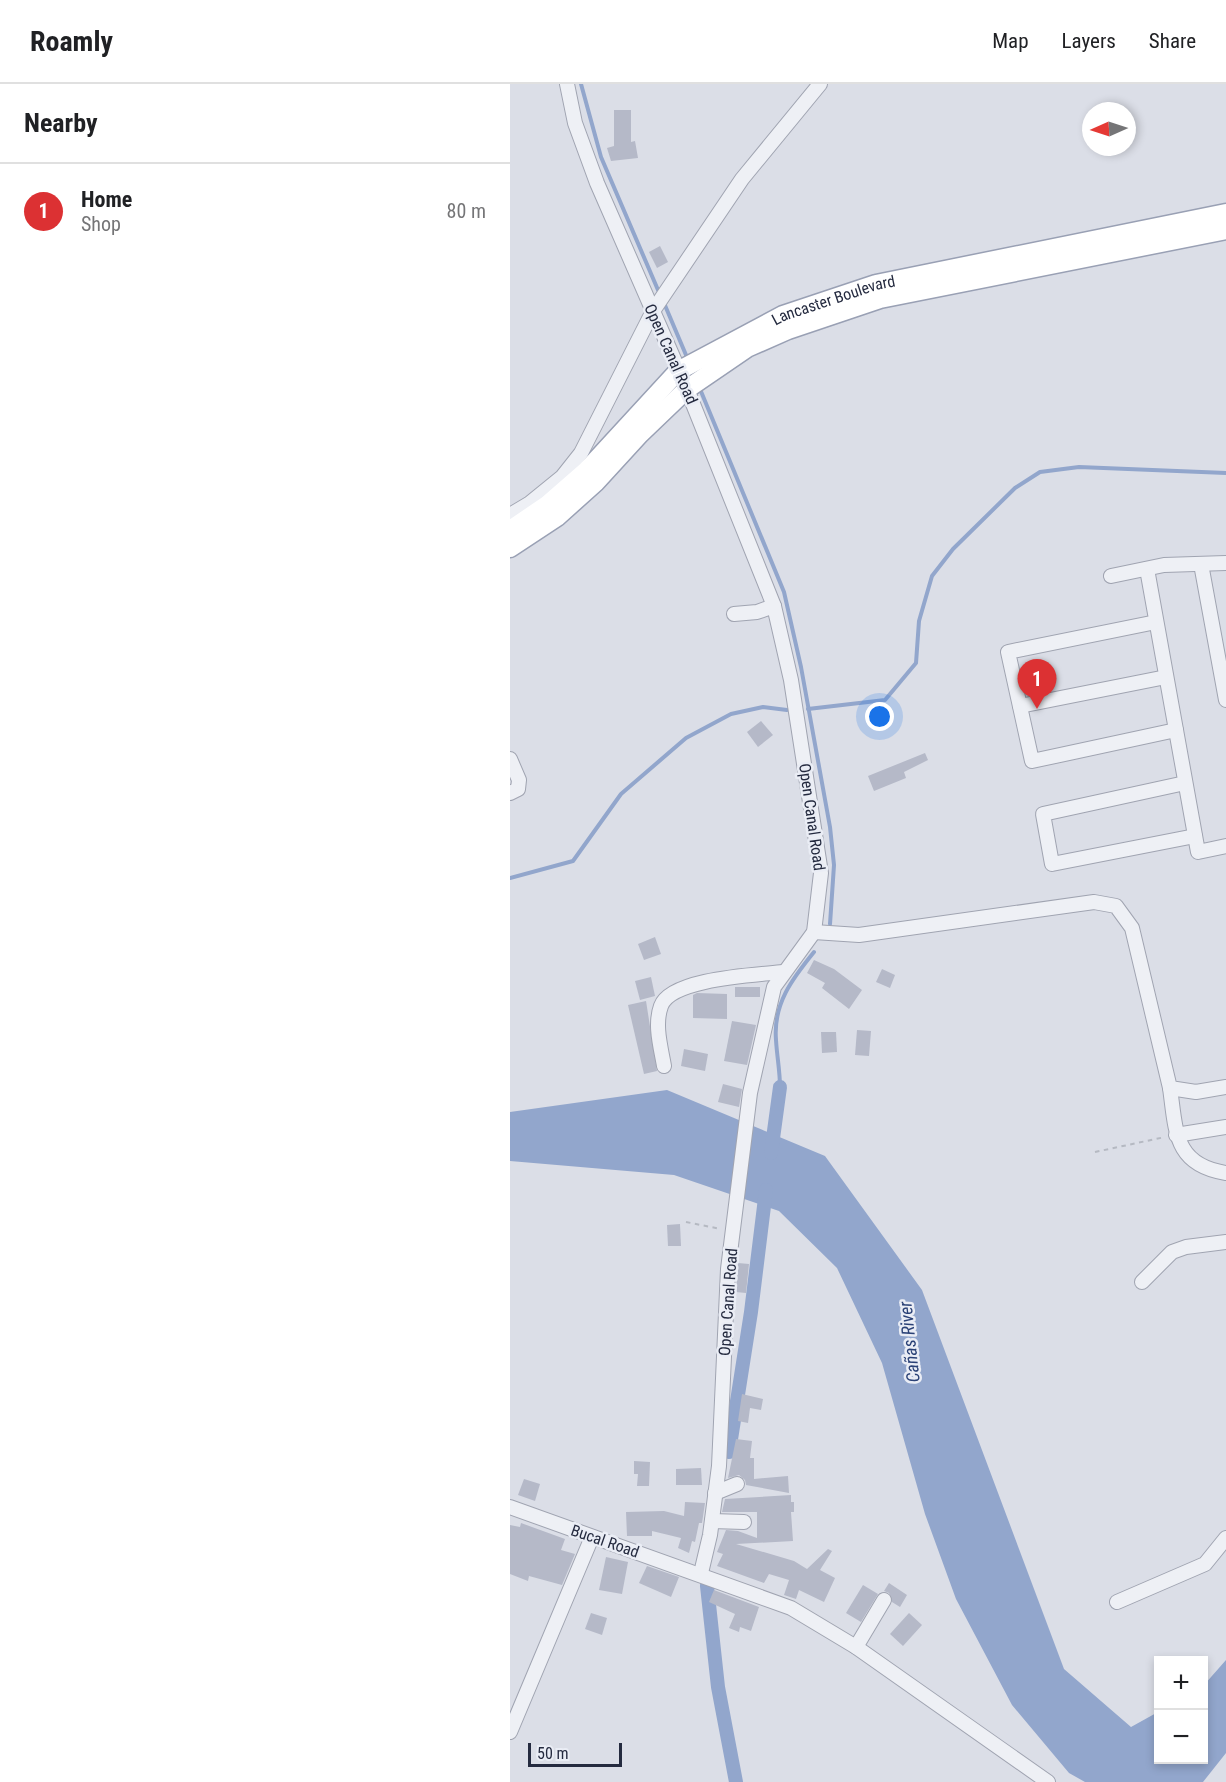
<!DOCTYPE html>
<meta charset="utf-8">
<style>
:root{--surface:#fff;--page:#f2f2f2;--text:#202124;--muted:#757577;--line:#e0e0e0;--accent:#dc3133}
body{margin:0;font-family:"Roboto Condensed",sans-serif;background:var(--page);color:var(--text)}
.controls{position:absolute;right:18px;bottom:18px;display:grid;overflow:hidden;border-radius:0px;box-shadow:0 3px 9px #0003}
.controls button{width:54px;height:54px;display:grid;place-items:center;padding:0;border:0;border-bottom:2px solid var(--line);background:var(--surface);color:var(--text);font:30px sans-serif}
.compass{position:absolute;left:572px;top:18px;width:54px;height:54px;border-radius:50%;background:var(--surface);box-shadow:0 3px 9px #0003;rotate:267deg}
.scale{position:absolute;left:18px;bottom:15px;width:94px;box-sizing:border-box;padding-left:6px;border:3px solid #242a3f;border-top:0;font-size:16px;line-height:21px;white-space:nowrap;color:#242a3f;-webkit-text-stroke:4px #eaedf5;paint-order:stroke}
.you{position:absolute;left:370px;top:633px;width:21px;height:21px;margin:-15px;border:4px solid #fff;border-radius:50%;background:#1a73e8;box-shadow:0 0 0 9px #1a73e833}
.badge{display:grid;place-items:center;width:39px;height:39px;border-radius:50%;background:var(--accent);color:#fff;font-size:20px;font-weight:700}
.pin{position:absolute;translate:-50% -50px;filter:drop-shadow(0 2px 3px #0008)}
.pin::after{content:'';position:absolute;top:32px;width:21px;height:18px;background:inherit;clip-path:polygon(0 0,100% 0,50% 100%)}
.list{margin:0;padding:0;list-style:none}
h2{display:flex;justify-content:space-between;align-items:center;height:78px;margin:0;padding:0 24px;font-size:26px}
h2 small{font-size:20px;font-weight:400;color:var(--muted)}
.list li{display:grid;grid-template-columns:39px 1fr auto;gap:18px;align-items:center;box-sizing:border-box;height:96px;padding:0 24px;border-top:2px solid var(--line)}
.list b{display:block;font-size:22px;white-space:nowrap}
.list p{margin:0;font-size:20px;white-space:nowrap;color:var(--muted)}
.list em{font-size:20px;font-style:normal;color:var(--muted)}
.map{position:relative;flex:none;width:716px;height:1698px;overflow:hidden}
header{display:flex;align-items:center;gap:36px;box-sizing:border-box;height:84px;padding:0 30px;background:var(--surface);border-bottom:2px solid var(--line)}
header strong{font-size:28px}
nav{display:flex;gap:33px;margin-inline-start:auto;font-size:21px}
main{display:flex}
aside{flex:1;background:var(--surface)}
.map>svg:first-child{display:block}
</style>
<header>
<strong>Roamly</strong>
<nav><a>Map</a><a>Layers</a><a>Share</a></nav>
</header>
<main>
<aside>
<h2>Nearby<small></small></h2>
<ul class="list">
<li><span class="badge">1</span><div><b>Home</b><p>Shop</p></div><em>80 m</em></li>
</ul>
</aside>
<div class="map">
<svg width="716" height="1698" viewBox="0 0 716 1698">
<rect width="100%" height="100%" fill="#dbdee7"/>
<polygon fill="#92a6cc" points="157,1006 315,1072 412,1206 554,1585 621,1643 648,1628 648,1676 694,1676 694,1601 716,1576 716,1669 693,1698 575,1698 559,1689 502,1621 446,1515 415,1430 372,1279 327,1184 269,1127 164,1091 0,1077 0,1028"/>
<g fill="none" stroke-linecap="round" stroke-linejoin="round">
<g stroke="#92a6cc" stroke-width="4">
<polyline points="71,0 91,73 148,206"/>
<polyline points="154,219 176,271"/>
<polyline points="190,305 274,508 291,583 320,743 324,781 320,840"/>
<polyline points="298,625 375,616 406,579 409,537 422,492 443,465 505,404 530,388 569,383 716,389"/>
<polyline points="0,794 63,777 111,710 176,654 221,630 253,623 277,626"/>
<path d="M270,1003c0,-16 -3,-30 -4,-47 -3,-36 16,-61 38,-88"/>
</g>
<g stroke="#92a6cc" stroke-width="14">
<polyline points="261,1069 270,1003"/>
<polyline points="219,1368 241,1228 256,1106"/>
<polyline points="197,1502 208,1603 226,1698"/>
</g>
</g>
<g fill="#b5b9c8">
<polygon points="104,26 121,26 121,58 125,57 128,74 101,77 97,64 104,62"/>
<polygon points="150,162 158,178 147,184 139,168"/>
<polygon points="251,637 263,651 248,663 237,648"/>
<polygon points="415,669 418,676 394,688 396,694 364,707 358,692"/>
<polygon points="145,853 151,870 134,876 128,860"/>
<polygon points="304,876 324,885 352,906 339,925 312,904 315,899 297,889"/>
<polygon points="372,885 385,891 380,904 366,898"/>
<polygon points="141,893 145,912 130,916 125,897"/>
<rect x="225" y="903" width="25" height="10"/>
<polygon points="187,909 217,910 217,935 183,934 183,911"/>
<polygon points="136,917 147,987 134,990 118,921"/>
<polygon points="222,937 246,941 237,981 214,977"/>
<polygon points="347,946 361,947 359,972 345,971"/>
<polygon points="311,948 326,948 327,968 312,969"/>
<polygon points="174,965 198,970 195,987 171,982"/>
<polygon points="213,1000 232,1005 229,1023 208,1018"/>
<polygon points="170,1140 171,1162 158,1162 157,1141"/>
<polygon points="228,1179 239,1180 236,1209 226,1208"/>
<polygon points="232,1310 253,1315 251,1326 240,1324 238,1339 228,1337"/>
<polygon points="226,1355 242,1357 240,1374 244,1374 244,1395 278,1392 279,1409 236,1401 235,1396 229,1391 218,1394"/>
<polygon points="124,1377 140,1378 139,1402 127,1402 128,1390 124,1390"/>
<polygon points="191,1384 192,1401 166,1401 166,1385"/>
<polygon points="14,1395 30,1400 25,1417 8,1411"/>
<polygon points="281,1411 281,1418 284,1418 284,1428 281,1428 283,1457 226,1460 284,1477 297,1485 318,1465 322,1467 310,1486 325,1494 314,1518 289,1506 286,1515 274,1511 279,1496 259,1490 254,1499 207,1482 213,1470 207,1468 216,1446 228,1447 247,1454 247,1428 212,1428 215,1415"/>
<polygon points="175,1418 195,1419 192,1439 189,1439 185,1458 182,1457 179,1469 168,1464 171,1454 142,1447 142,1452 117,1452 116,1428 154,1427 174,1432"/>
<polygon points="11,1439 55,1455 51,1466 65,1470 52,1501 19,1492 18,1497 0,1490 0,1441 10,1443"/>
<polygon points="96,1473 118,1478 112,1510 89,1506"/>
<polygon points="137,1482 169,1493 161,1513 129,1499"/>
<polygon points="379,1499 397,1511 390,1523 382,1518 379,1509 374,1507"/>
<polygon points="353,1501 368,1510 351,1538 336,1529"/>
<polygon points="204,1506 249,1523 241,1547 230,1543 229,1548 219,1544 225,1530 199,1518"/>
<polygon points="81,1529 97,1534 92,1551 75,1545"/>
<polygon points="399,1529 412,1541 393,1562 380,1550"/>
</g>
<g fill="none" stroke-linecap="round" stroke-linejoin="round">
<g stroke="#a0a4b1" stroke-width="16">
<g id="minor">
<polyline points="57,0 65,39 87,99 177,305 264,522 281,596 311,789 304,848 264,903 240,1009 218,1185 209,1382 200,1451 191,1489"/>
<polyline points="0,431 20,419 52,393 71,369 143,227 232,95 310,0"/>
<polyline points="691,480 716,616"/>
<polyline points="637,485 688,768 716,762"/>
<polyline points="601,492 654,481 716,479"/>
<polyline points="224,530 247,528 264,522"/>
<polyline points="646,538 498,568 522,677 666,646"/>
<polyline points="510,622 656,593"/>
<polyline points="0,675 9,696 8,705 0,709"/>
<polyline points="675,699 533,730 542,780 685,752"/>
<polyline points="304,848 349,851 584,818 606,822 622,844 660,1004 686,1008 716,1003"/>
<path d="M154,982c-3,-18 -10,-41 -3,-60 10,-28 97,-31 122,-34"/>
<path d="M660,1004c6,43 4,77 56,85"/>
<polyline points="666,1051 716,1043"/>
<polyline points="632,1198 662,1168 676,1163 716,1158"/>
<polyline points="205,1409 227,1400"/>
<polyline points="0,1423 281,1524 346,1563 538,1698"/>
<polyline points="202,1437 234,1438"/>
<polyline points="607,1518 695,1480 716,1454"/>
<polyline points="346,1563 374,1516"/>
<polyline points="0,1648 82,1453"/>
</g>
</g>
<g stroke="#99a0b4" stroke-width="21">
<g id="major">
<path id="s1" d="M0,446l37,-25 39,-34 92,-100 105,-56 93,-31 350,-71"/>
<polyline points="0,464 47,433 86,398 130,350 177,305 237,264 278,246 370,215 716,146"/>
</g>
</g>
<g stroke="#b5b9c2" stroke-width="2" stroke-dasharray="4.5 4.5" stroke-linecap="butt">
<polyline points="585,1068 655,1053"/>
<polyline points="176,1138 211,1145"/>
</g>
<use href="#minor" stroke="#eef0f5" stroke-width="14"/>
<use href="#major" stroke="#fff" stroke-width="18"/>
</g>
<g text-anchor="middle" dominant-baseline="central" stroke-width="5" stroke-linejoin="round" paint-order="stroke">
<g font-size="16" fill="#242a3f" stroke="#eaedf5">
<text stroke="none"><textPath href="#s1" startOffset="404">Lancaster Boulevard</textPath></text>
<text transform="translate(161 270) rotate(66)">Open Canal Road</text>
<text transform="translate(302 733) rotate(82)">Open Canal Road</text>
<text transform="translate(218 1218) rotate(-86)">Open Canal Road</text>
<text transform="translate(95 1457) rotate(19)">Bucal Road</text>
</g>
<g font-size="18" font-style="italic" fill="#2a4176" stroke="#eaedf5">
<text transform="translate(399 1258) rotate(-96)">Cañas River</text>
</g>
</g>
</svg>
<div class="controls">
<button>+</button>
<button>−</button>
</div>
<svg class="compass" viewBox="-18 -18 36 36"><path d="M0-13l5 13h-10z" fill="#e53935"/><path d="M0 13l5-13h-10z" fill="#757577"/></svg>
<div class="scale">50 m</div>
<div class="you"></div>
<div class="pin badge" style="left:527px;top:625px">1</div>
</div>
</main>
